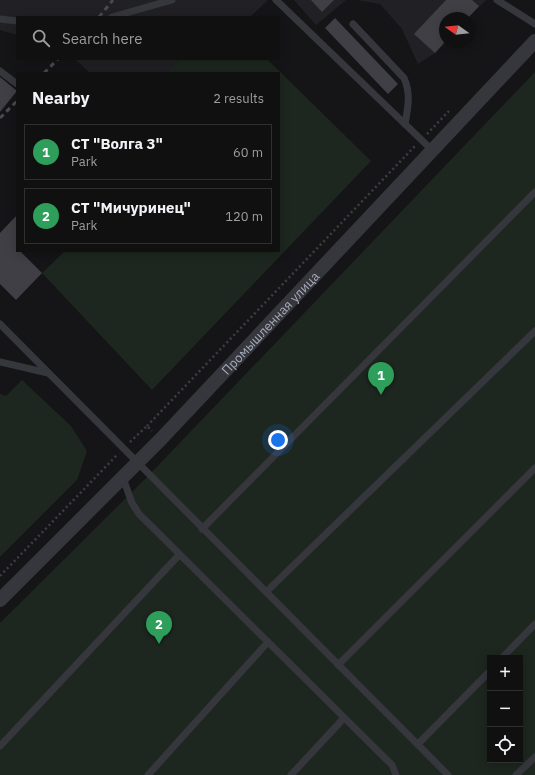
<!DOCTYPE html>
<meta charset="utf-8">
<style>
:root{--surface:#101011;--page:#1e1e1f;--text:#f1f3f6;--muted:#9c9d9f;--line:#303031;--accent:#0f766e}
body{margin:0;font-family:"IBM Plex Sans",sans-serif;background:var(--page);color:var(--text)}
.controls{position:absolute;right:12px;bottom:12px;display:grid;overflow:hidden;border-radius:0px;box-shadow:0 2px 10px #0003}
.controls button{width:36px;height:36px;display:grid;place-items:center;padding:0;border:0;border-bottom:1px solid var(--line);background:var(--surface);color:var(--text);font:20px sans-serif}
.compass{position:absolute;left:439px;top:12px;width:36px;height:36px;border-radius:50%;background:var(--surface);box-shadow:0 2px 10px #0003;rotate:285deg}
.you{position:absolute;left:278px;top:440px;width:14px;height:14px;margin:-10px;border:3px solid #fff;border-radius:50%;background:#1a73e8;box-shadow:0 0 0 6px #1a73e833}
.badge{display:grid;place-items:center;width:26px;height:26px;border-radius:50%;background:var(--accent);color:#fff;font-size:13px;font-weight:700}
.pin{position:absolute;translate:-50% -33px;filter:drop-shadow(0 1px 2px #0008)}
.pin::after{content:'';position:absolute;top:21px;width:14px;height:12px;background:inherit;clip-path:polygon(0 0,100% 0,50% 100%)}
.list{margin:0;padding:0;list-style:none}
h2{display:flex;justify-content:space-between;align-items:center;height:52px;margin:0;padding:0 16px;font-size:17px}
h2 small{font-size:13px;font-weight:400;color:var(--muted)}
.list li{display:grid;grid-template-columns:26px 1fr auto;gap:12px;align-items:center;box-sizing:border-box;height:56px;margin:0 8px 8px;padding:0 8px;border:1px solid var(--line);border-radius:0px}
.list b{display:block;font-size:15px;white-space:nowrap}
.list p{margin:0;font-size:13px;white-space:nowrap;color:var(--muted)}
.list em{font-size:13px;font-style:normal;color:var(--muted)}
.icon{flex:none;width:22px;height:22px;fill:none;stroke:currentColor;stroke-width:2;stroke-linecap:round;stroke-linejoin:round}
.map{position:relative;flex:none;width:535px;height:775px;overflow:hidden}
.search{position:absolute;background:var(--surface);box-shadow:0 2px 10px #0003;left:16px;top:16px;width:264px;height:44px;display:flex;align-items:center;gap:10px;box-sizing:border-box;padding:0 14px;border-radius:0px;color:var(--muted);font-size:15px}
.panel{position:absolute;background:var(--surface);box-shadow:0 2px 10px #0003;left:16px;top:72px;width:264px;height:180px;border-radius:0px}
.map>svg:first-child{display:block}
</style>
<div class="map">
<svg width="535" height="775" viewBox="0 0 535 775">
<rect width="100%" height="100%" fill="#151517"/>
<g fill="#212125">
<polygon points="0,0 268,0 250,17 17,17 17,35 0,30"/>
<polygon points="294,0 346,0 316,25"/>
<polygon points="357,0 486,0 468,18 445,18 445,42 435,53 418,64 402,29 380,4"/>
<polygon points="75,59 180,59 166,73 90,73"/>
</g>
<g fill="#1d261f" fill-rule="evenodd">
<polygon points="180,59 267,59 371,161 152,390 42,273 65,251 279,251 279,73 166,73"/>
<path d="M535,72v703h-535v-152l149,-148zM490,658h30v102h-30z"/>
<polygon points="22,380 71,426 87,451 77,480 0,557 0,394 6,396"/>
</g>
<g fill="#3f3f45">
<polygon points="311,0 334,0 322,12"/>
<polygon points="446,0 472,0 479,6 468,18 445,18 445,42 435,53 414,34"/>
<polygon points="335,18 398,84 388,94 325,28"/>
<polygon points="0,77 17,91 0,112"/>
<polygon points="17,215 17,251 20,251 42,273 16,300 0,284 0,233"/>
</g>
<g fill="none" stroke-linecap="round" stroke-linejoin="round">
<g stroke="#3c3e44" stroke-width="2.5" stroke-dasharray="2 3" stroke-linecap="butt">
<polyline points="427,134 449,111"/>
<polyline points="147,426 415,146"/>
<polyline points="130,442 147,426 152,431"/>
<polyline points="0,576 118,454"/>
</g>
<g stroke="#36373d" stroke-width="7">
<polyline points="276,0 433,151"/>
<polyline points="497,0 535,24"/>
<polyline points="112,17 172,0"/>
<polyline points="0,19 17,21"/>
<path d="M353,24l51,54c7,15 4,30 1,46"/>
<polyline points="0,71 17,84"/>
<polyline points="0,324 448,775"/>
<polyline points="0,362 48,373"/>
<polyline points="123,478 132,503 139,514 392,765 396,775"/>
<polyline points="202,529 535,192"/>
<polyline points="266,592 535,331"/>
<polyline points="502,658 535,624"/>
<polyline points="338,665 535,468"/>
<polyline points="418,744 490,671"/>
<polyline points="0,746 179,555"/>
<polyline points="148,775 268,642"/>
<polyline points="291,775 344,718"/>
<polyline points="516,775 535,757"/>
</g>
<path stroke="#36373d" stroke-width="14" id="s1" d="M0,600l161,-161 374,-398"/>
<g stroke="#494a52" stroke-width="3" stroke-dasharray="5 4" stroke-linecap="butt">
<polyline points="99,17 113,0"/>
<polyline points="44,73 58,59"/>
<polyline points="0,118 17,101"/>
</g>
</g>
<g text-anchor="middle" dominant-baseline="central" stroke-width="3" stroke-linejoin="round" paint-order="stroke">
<g font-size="13" fill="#a6aab9" stroke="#101012">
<text stroke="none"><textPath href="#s1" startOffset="387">Промышленная улица</textPath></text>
</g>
</g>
</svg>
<div class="controls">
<button>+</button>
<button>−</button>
<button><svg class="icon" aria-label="locate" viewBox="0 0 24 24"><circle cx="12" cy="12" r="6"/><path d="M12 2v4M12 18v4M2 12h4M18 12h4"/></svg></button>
</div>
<svg class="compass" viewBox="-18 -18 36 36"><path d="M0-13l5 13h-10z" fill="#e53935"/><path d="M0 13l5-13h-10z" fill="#9c9d9f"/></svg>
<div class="you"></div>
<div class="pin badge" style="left:381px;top:395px;background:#2e9e5b">1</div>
<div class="pin badge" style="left:159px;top:644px;background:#2e9e5b">2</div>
<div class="search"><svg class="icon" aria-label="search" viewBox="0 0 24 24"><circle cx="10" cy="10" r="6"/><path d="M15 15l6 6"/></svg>Search here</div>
<section class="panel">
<h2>Nearby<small>2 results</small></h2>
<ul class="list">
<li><span class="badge" style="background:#2e9e5b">1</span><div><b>СТ &quot;Волга 3&quot;</b><p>Park</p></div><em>60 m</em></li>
<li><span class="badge" style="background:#2e9e5b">2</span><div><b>СТ &quot;Мичуринец&quot;</b><p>Park</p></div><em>120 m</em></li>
</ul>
</section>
</div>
